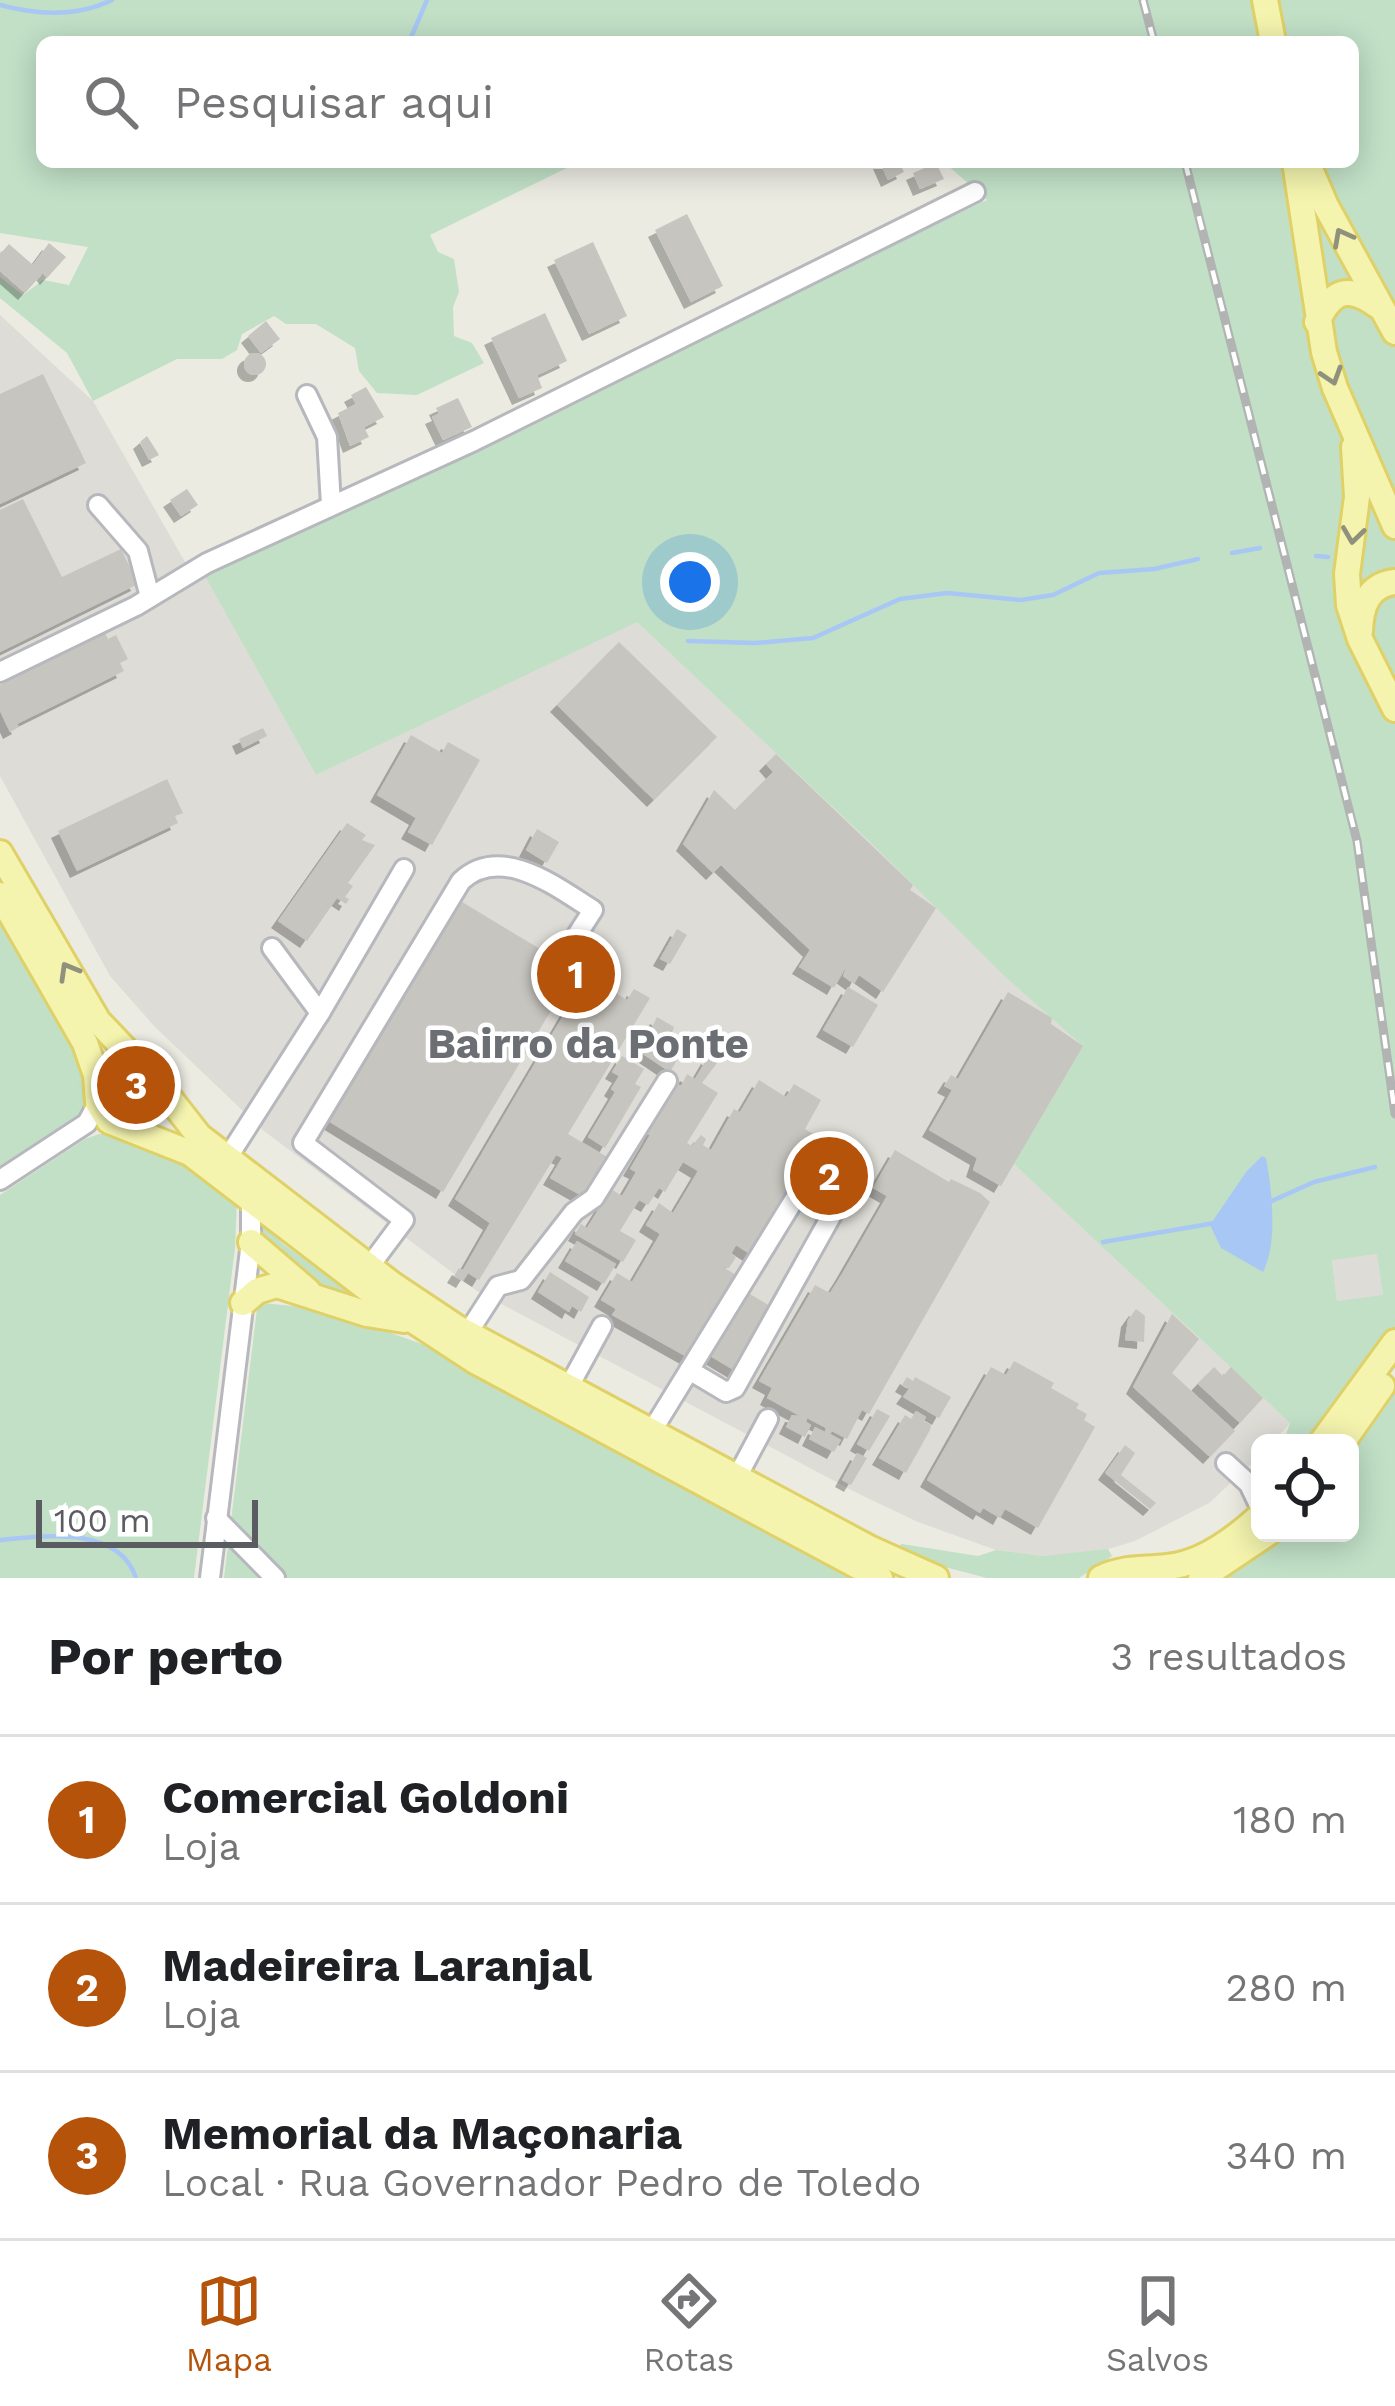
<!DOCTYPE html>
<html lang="pt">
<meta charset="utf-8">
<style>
:root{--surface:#fff;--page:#f2f2f2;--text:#202124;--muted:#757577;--line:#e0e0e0;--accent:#b45309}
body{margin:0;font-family:"Work Sans",sans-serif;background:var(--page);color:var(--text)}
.controls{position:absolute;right:36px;bottom:36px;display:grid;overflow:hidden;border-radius:18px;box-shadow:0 6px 30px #0003}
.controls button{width:108px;height:108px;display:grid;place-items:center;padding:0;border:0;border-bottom:3px solid var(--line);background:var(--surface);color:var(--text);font:60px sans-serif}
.scale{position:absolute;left:36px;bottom:30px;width:222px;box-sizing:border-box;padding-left:12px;border:6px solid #5a5c61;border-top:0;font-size:33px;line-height:42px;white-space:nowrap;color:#5a5c61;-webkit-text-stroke:9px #fff;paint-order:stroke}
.you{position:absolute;left:690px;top:582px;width:42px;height:42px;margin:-30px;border:9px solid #fff;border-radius:50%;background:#1a73e8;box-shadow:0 0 0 18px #1a73e833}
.badge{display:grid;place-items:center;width:78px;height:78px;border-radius:50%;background:var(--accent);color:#fff;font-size:39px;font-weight:700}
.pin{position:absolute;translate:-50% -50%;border:6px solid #fff;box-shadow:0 3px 12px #0006}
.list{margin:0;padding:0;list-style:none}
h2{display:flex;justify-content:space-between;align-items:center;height:156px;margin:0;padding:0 48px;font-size:51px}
h2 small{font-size:39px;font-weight:400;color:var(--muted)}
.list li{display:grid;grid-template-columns:78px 1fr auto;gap:36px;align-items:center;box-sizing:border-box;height:168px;padding:0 48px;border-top:3px solid var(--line)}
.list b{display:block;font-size:45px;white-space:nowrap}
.list p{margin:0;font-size:39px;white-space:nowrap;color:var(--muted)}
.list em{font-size:39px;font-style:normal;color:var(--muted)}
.icon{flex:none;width:66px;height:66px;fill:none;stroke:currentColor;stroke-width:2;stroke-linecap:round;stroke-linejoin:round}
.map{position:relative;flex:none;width:1395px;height:1578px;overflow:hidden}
.search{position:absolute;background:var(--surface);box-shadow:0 6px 30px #0003;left:36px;right:36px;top:36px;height:132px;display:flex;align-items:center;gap:30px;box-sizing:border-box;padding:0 42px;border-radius:18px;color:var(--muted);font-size:45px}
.sheet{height:660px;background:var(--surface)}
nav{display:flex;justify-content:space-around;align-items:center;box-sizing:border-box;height:168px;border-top:3px solid var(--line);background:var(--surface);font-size:33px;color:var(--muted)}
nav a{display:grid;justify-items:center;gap:6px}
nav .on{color:var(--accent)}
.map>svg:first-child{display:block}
</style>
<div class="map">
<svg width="1395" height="1578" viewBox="0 0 1395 1578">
<defs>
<filter id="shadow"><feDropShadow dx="-7" dy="7" stdDeviation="0" flood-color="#0004"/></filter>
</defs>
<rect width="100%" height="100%" fill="#ebebe2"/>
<g fill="#dddcd6">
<polygon points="0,315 93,401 185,562 195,557 316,775 636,621 872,844 1000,972 1084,1046 1014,1164 1290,1423 1272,1443 1260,1443 1260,1456 1209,1503 1135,1541 1092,1554 1043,1556 996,1550 918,1522 855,1492 477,1291 264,1131 155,1027 110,976 0,776"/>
<polygon points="1378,1254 1383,1296 1337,1301 1332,1259"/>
</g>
<g fill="#c1e0c6" fill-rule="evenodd">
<path d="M0,0h1395v1328l-80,115h-32l7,-20 -276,-259 69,-118 -83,-74 -128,-128 -235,-222 -321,153 -111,-199 782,-376 -43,-38h409v-120h-1311v120h537l-149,73 8,17 16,7 5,33 -6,15 1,29 18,7 12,20 -67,32 -40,-2 -18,-22 -4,-23 -39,-24h-30l-12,-8 -32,18 -5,16 -15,9h-45l-84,42 -26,-48 -67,-55v-21l23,18 20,-15 26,5 19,-38 -88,-14zM1377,1254l6,41 -46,6 -5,-41z"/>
<polygon points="0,913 81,1058 86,1109 84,1114 82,1112 0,1166"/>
<circle cx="133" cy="1097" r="22"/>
<path d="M99,1134c36,2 73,23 102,43l9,-2 27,24 -2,49 -41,330h-194v-383l85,-56z"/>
<path d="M259,1220l24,24 88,63c-35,-13 -115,-43 -112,-87z"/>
<polygon points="295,1299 450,1354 867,1578 224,1578 257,1309 262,1303 303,1307"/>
<polygon points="1395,1382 1395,1578 1216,1578 1280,1533 1350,1533 1350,1446"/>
<polygon points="902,1544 978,1556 996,1550 1043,1556 1108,1549 1112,1556 1079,1578 987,1578 941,1566 897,1547"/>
</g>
<path fill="#a9c7f4" d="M1262,1156l4,2c6,33 12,84 -3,114l-42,-24 -11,-23 36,-53z"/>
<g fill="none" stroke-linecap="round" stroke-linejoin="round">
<g stroke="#a9c7f4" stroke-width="4.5">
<path d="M0,5c37,10 77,12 112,-5"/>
<polyline points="409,42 427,0"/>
<polyline points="1232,553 1260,548"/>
<polyline points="1316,556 1328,557"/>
<polyline points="688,641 756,643 813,638 900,599 947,593 1021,600 1053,595 1099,573 1154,569 1198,559"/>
<polyline points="1265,1204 1314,1182 1375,1167"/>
<polyline points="1103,1242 1215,1223"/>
<path d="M0,1540c42,-4 119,-15 136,38"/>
</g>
</g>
<g fill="#c7c5bf" filter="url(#shadow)">
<polygon points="880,162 899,162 904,172 888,180"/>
<polygon points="936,163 944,179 920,189 913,173"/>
<polygon points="687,214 723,286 691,302 655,230"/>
<polygon points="593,242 627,316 589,334 554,260"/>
<polygon points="49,243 66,257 47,278 43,273 25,293 0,271 0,254 9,244 33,265"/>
<polygon points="545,313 567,361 537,375 542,388 519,398 491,338"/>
<polygon points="266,321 280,339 261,353 248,336"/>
<circle cx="255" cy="364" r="11"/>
<polygon points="43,374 86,463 0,504 0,394"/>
<polygon points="366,387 384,417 364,427 369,437 350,446 338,413 356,404 351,395"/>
<polygon points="458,398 472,427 443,440 432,417 439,414 436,408"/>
<polygon points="147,436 159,455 149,460 140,442"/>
<polygon points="187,489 198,505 181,516 170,500"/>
<polygon points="23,499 62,577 121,549 138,584 0,652 0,510"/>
<polygon points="105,633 108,639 116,635 128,659 120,663 124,671 17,724 19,727 10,732 0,711 0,685"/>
<polygon points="619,642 717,737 654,800 557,705"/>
<polygon points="263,728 267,736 243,748 239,739"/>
<polygon points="411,735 442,753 448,742 480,760 432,845 408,832 416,818 377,795"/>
<polygon points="776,754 913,885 910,890 936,908 883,992 859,975 854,984 843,976 847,965 834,988 799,967 810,950 721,865 713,873 683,844 714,790 735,810 773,772 766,764"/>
<polygon points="167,779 183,813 175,816 178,823 77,871 58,831"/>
<polygon points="347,823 366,835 362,840 375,845 348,883 353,886 345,897 349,899 346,904 337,898 307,941 278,921"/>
<polygon points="537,829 559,842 547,863 526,850"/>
<polygon points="462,902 575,970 443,1192 330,1122"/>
<polygon points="677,929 687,935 670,964 660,959"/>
<polygon points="587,975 627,1000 634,989 650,998 568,1134 609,1158 582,1196 550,1178 562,1158 556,1155 479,1280 468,1273 463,1281 454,1276 459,1268 463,1270 490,1223 455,1199"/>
<polygon points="848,987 878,1005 853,1047 823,1030"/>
<polygon points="1008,992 1052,1018 1051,1024 1083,1046 1001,1186 973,1170 977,1158 929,1130 952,1090 944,1086 951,1075 958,1079"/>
<polygon points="657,1017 674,1027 669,1041 672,1043 666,1053 677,1060 670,1072 640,1052"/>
<polygon points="622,1056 644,1069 635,1084 641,1087 605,1148 588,1137 615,1092 611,1089 619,1076 612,1072"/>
<polygon points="708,1057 717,1063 702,1083 718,1093 687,1143 692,1146 701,1135 706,1139 703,1145 711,1150 734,1109 740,1112 759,1080 786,1097 794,1084 821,1100 805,1129 820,1138 750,1254 736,1245 731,1254 736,1257 729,1268 723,1267 741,1278 687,1357 612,1315 616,1309 601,1300 617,1273 632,1282 660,1234 646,1225 659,1203 673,1213 698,1171 683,1162 665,1192 659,1188 648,1205 639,1200 620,1231 636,1240 623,1262 575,1234 581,1224 587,1228 611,1189 622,1196 636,1172 630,1169 650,1135 647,1134 677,1084 681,1086 687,1074 695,1079"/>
<polygon points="895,1150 949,1182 951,1179 980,1193 990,1202 869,1414 862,1410 847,1439 832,1431 830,1434 841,1440 834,1452 809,1439 815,1427 825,1432 826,1428 807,1418 806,1422 811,1425 805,1437 786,1427 792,1415 800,1416 767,1398 772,1388 759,1381 815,1285 830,1293 842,1274 887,1196 873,1188"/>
<polygon points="577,1241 616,1264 604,1284 565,1261"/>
<polygon points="550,1272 589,1297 581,1312 572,1306 569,1312 538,1292"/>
<polygon points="745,1291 775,1309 737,1372 707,1354"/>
<polygon points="1136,1309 1145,1316 1144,1342 1125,1340 1128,1320"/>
<polygon points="1172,1314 1199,1339 1172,1373 1235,1431 1210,1457 1133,1387"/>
<polygon points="1014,1361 1054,1383 1051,1388 1079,1404 1076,1408 1087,1414 1084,1420 1095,1427 1038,1528 1005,1509 1000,1518 983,1508 980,1513 927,1480 991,1367 1006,1375"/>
<polygon points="1214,1367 1223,1376 1231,1367 1263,1398 1240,1423 1198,1384"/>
<polygon points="907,1377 913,1381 915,1377 951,1397 939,1418 903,1397 909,1389 902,1385"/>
<polygon points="877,1409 890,1416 869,1451 857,1444"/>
<polygon points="916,1411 926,1417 924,1421 931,1425 930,1430 906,1473 879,1458 905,1415 911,1419"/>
<polygon points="1125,1445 1135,1453 1121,1475 1156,1503 1150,1509 1105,1473"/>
<polygon points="857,1453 867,1458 851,1485 842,1480"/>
</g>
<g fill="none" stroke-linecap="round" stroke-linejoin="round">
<g stroke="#b7b8bd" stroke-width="24">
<g id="minor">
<polyline points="307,395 327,437 331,505"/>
<polyline points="98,505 138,551 150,597"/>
<polyline points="0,672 136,606 207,563 474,441 975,192"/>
<polyline points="272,948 320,1013"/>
<polyline points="228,1157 320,1013 404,869"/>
<polyline points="0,1180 87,1123 98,1103"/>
<path d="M369,1267l35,-47 -101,-77 158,-262c40,-38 97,7 132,29l-25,39"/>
<polyline points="467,1334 498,1286 521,1280 574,1212 594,1198 667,1081"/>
<polyline points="567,1390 602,1326"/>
<path d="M650,1434c54,-88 109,-176 163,-265l8,-1 20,13 -2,21 -104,186 -9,4 -37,-22"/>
<polyline points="1226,1463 1249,1484 1260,1507"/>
<polyline points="736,1479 768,1419"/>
<polyline points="216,1518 275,1578"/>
<polyline points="210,1578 251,1242 251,1198"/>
</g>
</g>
<g stroke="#dfd167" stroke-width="30">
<g id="major">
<polyline points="1265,0 1273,42"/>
<polyline points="1295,162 1324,352 1335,388 1395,526"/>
<polyline points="1307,162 1326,206 1395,332"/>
<path d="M1317,322c15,-32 32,-38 61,-16"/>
<polyline points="1354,447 1357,497 1347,574 1349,605 1360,639 1395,709"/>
<path d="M1360,631c1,-25 8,-46 35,-49"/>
<polyline points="0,853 98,1021 138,1063 161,1078 167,1095 199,1136 393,1285 456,1327 871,1549 936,1578"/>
<polyline points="0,895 85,1043 96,1075 98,1103 109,1121 190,1153 382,1300 475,1361 880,1578"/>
<polyline points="251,1242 308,1291"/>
<polyline points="243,1303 257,1291 277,1285 367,1314 404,1320"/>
<polyline points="1321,1443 1395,1342"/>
<polyline points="1342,1443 1382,1386"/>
<path d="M1101,1578c23,-11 42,-8 66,-11 35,-3 68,-28 93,-51"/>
<polyline points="1201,1578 1268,1533"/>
</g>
</g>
<use href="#minor" stroke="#fff" stroke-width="18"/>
<use href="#major" stroke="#f4f4ae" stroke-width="24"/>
<g stroke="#b2b3b3" stroke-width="9">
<g id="rail">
<polyline points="1143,0 1154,42"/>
<polyline points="1185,162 1357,841 1395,1114"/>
</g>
</g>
<use href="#rail" stroke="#fff" stroke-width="4.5" stroke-dasharray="14" stroke-linecap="butt"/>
</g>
<defs><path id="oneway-chevron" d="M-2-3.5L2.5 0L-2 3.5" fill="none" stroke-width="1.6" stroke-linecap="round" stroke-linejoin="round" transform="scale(3)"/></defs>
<g stroke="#90917c">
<use href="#oneway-chevron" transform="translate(1342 237) rotate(-118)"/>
<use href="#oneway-chevron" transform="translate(1332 376) rotate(72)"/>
<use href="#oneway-chevron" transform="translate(1353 535) rotate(98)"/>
<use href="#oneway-chevron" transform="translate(68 971) rotate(-120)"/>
</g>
<g text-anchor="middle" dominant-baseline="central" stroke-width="9" stroke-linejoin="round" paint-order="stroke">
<g font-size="42" font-weight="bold" fill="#6b6e73" stroke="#fff">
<text x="588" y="1043">Bairro da Ponte</text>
</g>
</g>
</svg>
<div class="controls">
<button><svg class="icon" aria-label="locate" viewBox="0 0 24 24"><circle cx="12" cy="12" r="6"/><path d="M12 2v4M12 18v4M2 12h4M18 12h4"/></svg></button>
</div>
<div class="scale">100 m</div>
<div class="you"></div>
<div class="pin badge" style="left:576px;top:974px">1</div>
<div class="pin badge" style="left:829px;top:1176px">2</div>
<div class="pin badge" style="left:136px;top:1085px">3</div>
<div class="search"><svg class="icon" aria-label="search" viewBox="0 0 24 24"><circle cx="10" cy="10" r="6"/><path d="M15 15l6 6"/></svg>Pesquisar aqui</div>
</div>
<section class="sheet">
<h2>Por perto<small>3 resultados</small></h2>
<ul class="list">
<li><span class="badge">1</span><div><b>Comercial Goldoni</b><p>Loja</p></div><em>180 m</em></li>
<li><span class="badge">2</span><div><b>Madeireira Laranjal</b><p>Loja</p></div><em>280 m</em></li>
<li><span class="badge">3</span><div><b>Memorial da Maçonaria</b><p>Local · Rua Governador Pedro de Toledo</p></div><em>340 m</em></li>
</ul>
</section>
<nav>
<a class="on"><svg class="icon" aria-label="map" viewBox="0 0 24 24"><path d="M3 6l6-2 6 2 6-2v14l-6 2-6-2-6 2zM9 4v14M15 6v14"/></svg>Mapa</a>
<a><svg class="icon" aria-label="directions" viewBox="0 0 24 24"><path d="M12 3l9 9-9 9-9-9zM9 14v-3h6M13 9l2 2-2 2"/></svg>Rotas</a>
<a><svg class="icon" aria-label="saved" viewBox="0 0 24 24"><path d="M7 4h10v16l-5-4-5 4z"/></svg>Salvos</a>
</nav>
